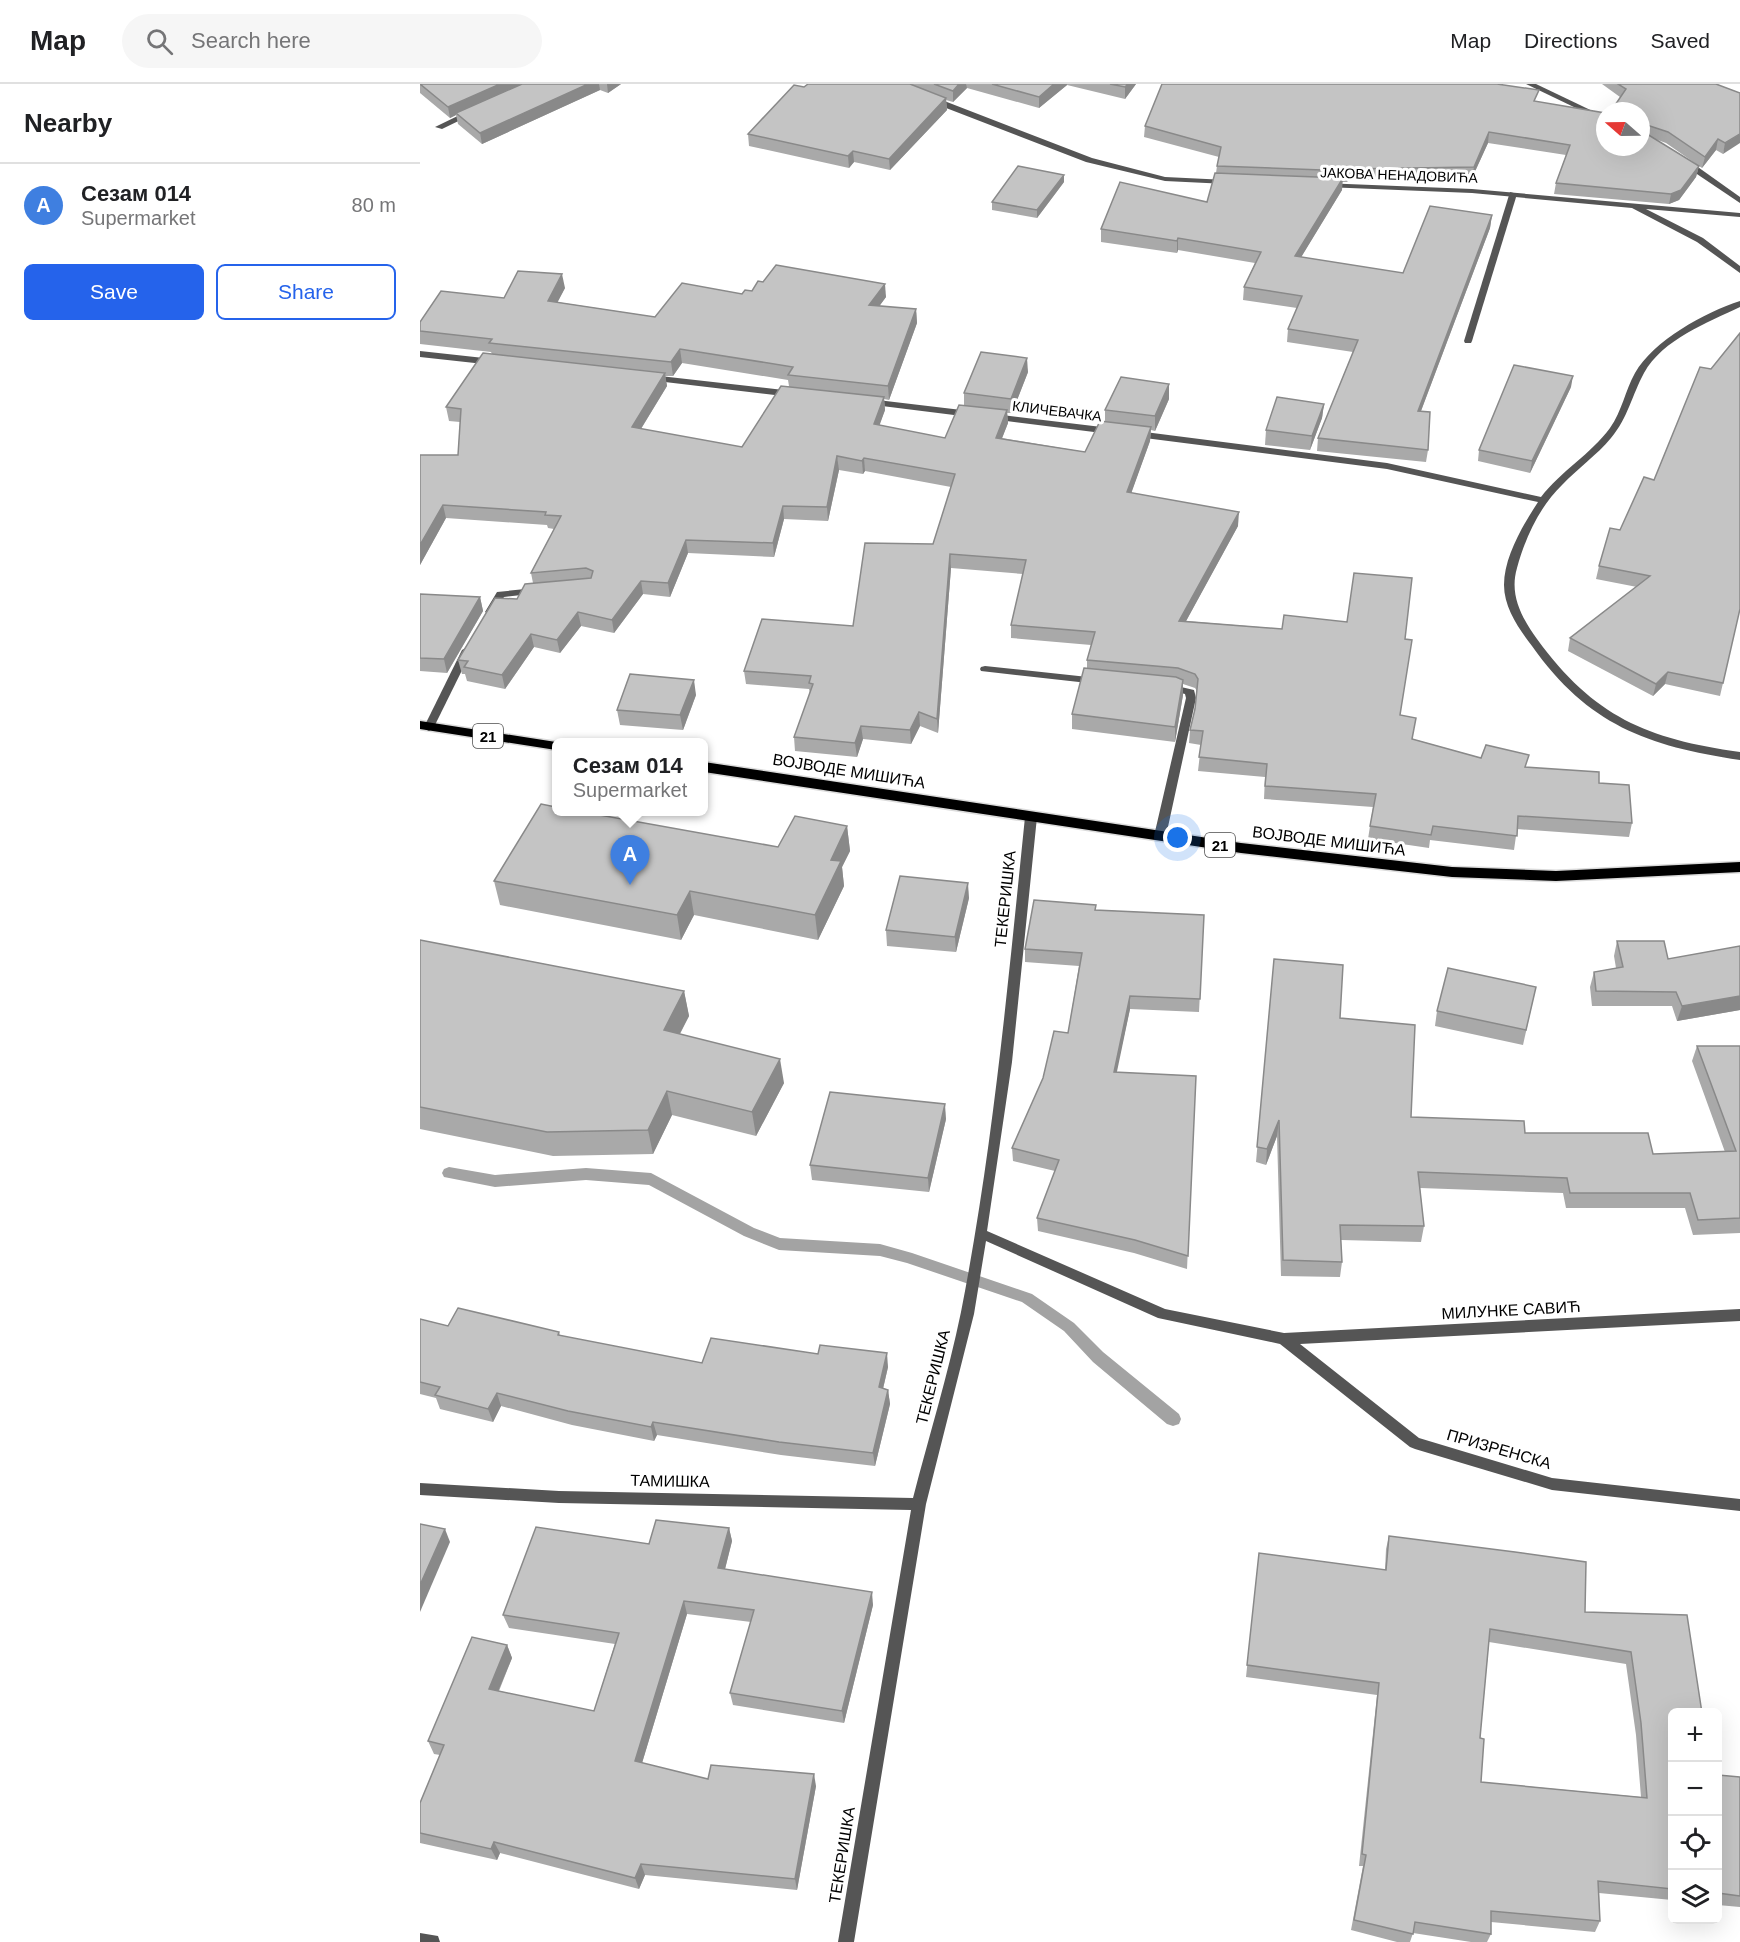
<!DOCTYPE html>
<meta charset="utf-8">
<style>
:root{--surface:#fff;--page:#f6f6f6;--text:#202124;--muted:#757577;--line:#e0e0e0;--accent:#2563eb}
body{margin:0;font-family:Arial,sans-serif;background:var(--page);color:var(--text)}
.controls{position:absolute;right:18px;bottom:18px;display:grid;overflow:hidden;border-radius:9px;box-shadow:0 6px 24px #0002}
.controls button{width:54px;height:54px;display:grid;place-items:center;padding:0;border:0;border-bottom:2px solid var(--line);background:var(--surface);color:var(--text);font:30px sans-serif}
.compass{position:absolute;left:1176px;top:18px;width:54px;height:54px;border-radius:50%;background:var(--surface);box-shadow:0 6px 24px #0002;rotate:290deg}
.you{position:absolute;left:758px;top:754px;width:21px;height:21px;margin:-15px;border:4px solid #fff;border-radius:50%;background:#1a73e8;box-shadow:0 0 0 9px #1a73e833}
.badge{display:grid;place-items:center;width:39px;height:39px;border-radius:50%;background:var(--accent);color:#fff;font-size:20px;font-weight:700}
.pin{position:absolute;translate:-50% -50px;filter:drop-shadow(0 2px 3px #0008)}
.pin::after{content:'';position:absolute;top:32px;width:21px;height:18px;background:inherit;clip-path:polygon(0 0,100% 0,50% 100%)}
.popup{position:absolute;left:132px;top:654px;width:156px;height:78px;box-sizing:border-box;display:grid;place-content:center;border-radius:9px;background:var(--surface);filter:drop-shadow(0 2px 4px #0005);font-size:20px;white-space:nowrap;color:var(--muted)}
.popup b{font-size:22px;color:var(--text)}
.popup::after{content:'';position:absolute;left:50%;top:100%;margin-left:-12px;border:12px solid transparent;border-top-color:var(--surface)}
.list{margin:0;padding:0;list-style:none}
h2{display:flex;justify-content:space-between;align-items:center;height:78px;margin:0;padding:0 24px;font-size:26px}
h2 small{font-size:20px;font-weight:400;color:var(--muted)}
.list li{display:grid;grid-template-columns:39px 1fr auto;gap:18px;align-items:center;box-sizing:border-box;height:84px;padding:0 24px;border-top:2px solid var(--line)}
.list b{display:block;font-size:22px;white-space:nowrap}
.list p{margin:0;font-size:20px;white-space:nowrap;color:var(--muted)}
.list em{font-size:20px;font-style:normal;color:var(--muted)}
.actions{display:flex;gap:12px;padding:18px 24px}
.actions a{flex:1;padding:14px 0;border:2px solid var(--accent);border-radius:9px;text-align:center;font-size:21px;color:var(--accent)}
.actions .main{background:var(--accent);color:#fff}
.icon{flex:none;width:33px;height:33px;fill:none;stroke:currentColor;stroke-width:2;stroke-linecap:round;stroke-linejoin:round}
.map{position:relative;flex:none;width:1320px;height:1858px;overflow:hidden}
header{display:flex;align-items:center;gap:36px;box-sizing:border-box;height:84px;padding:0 30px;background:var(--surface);border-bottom:2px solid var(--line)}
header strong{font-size:28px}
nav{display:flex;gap:33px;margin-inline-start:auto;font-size:21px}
.search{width:420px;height:54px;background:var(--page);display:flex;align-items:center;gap:15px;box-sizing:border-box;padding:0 21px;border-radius:33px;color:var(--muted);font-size:22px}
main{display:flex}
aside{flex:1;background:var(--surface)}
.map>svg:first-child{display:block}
</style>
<header>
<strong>Map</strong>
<div class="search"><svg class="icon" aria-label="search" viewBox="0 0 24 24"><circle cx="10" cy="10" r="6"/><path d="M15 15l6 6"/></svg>Search here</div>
<nav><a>Map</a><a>Directions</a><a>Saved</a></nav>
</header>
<main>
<aside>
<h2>Nearby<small></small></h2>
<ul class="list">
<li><span class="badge" style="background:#3f7fe0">A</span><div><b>Сезам 014</b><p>Supermarket</p></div><em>80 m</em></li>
</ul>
<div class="actions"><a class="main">Save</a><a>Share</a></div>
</aside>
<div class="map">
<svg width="1320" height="1858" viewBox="0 0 1320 1858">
<rect width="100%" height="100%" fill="#fff"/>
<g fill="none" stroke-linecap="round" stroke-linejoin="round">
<polygon fill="#a3a3a3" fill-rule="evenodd" points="29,1083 75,1091 166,1084 231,1089 334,1144 360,1154 460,1160 492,1169 612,1210 654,1239 683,1268 759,1330 761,1335 759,1340 753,1342 747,1340 673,1278 644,1247 602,1218 487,1179 460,1172 359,1166 324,1152 229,1101 166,1096 75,1103 24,1093 22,1089 24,1085"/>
<g stroke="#dbdbdb" stroke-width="3">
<g id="primary">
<polygon points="0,637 136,658 139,658 136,658 136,666 0,645"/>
<polygon points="284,678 821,759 1032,783 1136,787 1320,778 1320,788 1136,797 1032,793 821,769 284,688"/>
</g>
</g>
<g fill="#555" fill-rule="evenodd">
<polygon points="1090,108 1097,110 1052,257 1051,259 1045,259 1044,257"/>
<polygon points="115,504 120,507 119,509 84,513 74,530 70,531 65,528 77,508"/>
<polygon points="47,563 52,566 14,643 9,647 5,645 4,643 42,566"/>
</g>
<g fill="#555" fill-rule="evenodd">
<polygon points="1106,0 1116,0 1185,33 1185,38"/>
<polygon points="508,13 514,13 672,74 745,93 807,96 811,98 807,100 745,97 666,78 508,17"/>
<polygon points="48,27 55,29 22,45 15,43"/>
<polygon points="1262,76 1268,76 1320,113 1320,119 1262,80"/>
<polygon points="902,99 1052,105 1320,129 1320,133 1226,125 1283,154 1320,182 1320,189 1277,158 1212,124 1052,109 905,103 902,103"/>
<path d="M1320,217v6c-33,16 -77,32 -96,66 -12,22 -16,45 -33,65 -14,17 -33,30 -49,47 -22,21 -37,53 -45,83 -8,27 5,50 20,71 57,78 110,100 203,113v8c-93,-14 -152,-35 -208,-114 -13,-17 -28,-38 -28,-61 0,-28 19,-60 34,-83l-151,-33 -250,-32 -5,-3 5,-3 250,32 154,34c20,-26 50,-43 69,-69 12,-17 15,-37 25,-55 18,-32 70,-61 105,-72z"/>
<polygon points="0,267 73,275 77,278 73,281 0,273"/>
<polygon points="231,291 372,307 377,310 372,313 228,296 228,292"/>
<polygon points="449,315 550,327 555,330 550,333 446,320 444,318"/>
<polygon points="574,330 690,344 695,347 690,350 571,335 569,333"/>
<polygon points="565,582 677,594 682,597 677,600 561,587 560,585 561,583"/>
<polygon points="748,600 774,606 776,614 746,752 740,756 734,752 766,614 765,610 744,605 743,603 744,601"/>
<path d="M611,729l6,4 -25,245 -25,169 178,78 119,24 456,-24v12l-440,23 119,94 133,40 188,21v12l-188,-21 -137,-41 -5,-2 -130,-103 -122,-26 -172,-77 -12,73 -48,190 -72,438h-16l73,-432 -352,-7 -139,-8v-12l139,8 354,7c16,-62 35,-123 48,-186 32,-163 47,-329 64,-495z"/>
<polygon points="0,1849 18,1852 20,1858 0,1858"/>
</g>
<use href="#primary" fill="#000" fill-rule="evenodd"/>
</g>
<g fill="#a9a9a9" fill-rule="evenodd">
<polygon points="0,0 201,0 188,9 180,6 62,60 38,40 36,31 30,34 0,9"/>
<polygon points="388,0 716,0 705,15 647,1 619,24 547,4 533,18 526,16 527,26 470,86 434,78 429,84 329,62 328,50"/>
<polygon points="1182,0 1296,0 1320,9 1303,70 1296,66 1282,84 1246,59 1235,55 1279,82 1276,93 1259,116 1249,120 1134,110 1136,99 1146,71 1068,59 1052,94 928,96 927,98 922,98 922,106 881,173 983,189 1072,131 1070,144 1001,327 1008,366 1006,378 897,367 898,354 933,268 867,258 868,245 877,224 823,216 824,203 835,179 758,166 757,169 681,158 681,145 787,118 796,89 797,82 799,73 724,53 725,42 1117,18 1185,63 1200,13"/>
<polygon points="644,98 617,134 572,126 572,118"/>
<path d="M145,204l-8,14 98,15 97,-26 134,6 -7,9 37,3 1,14 -28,77 -5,-1 1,11 -6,15 66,13 19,-33v-12l64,-21 -16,41h-5l1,10 -6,15 83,14 20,-30v-12l64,-11 -14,32 -4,-1 -1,11 -19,52 107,33 -52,95 219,18 -5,76 13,24 68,19 45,9 73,16 33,40 -3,14 -112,-8 -3,21 -84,-10 -1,8 -61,-9 5,-32 -109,-8 1,-22 -67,-6 3,-26 -12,-2 1,-13 5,-21 2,-18 -2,-3 -12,-4v11l-8,47 -103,-13v-15l15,-46v-8l4,-15 -80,-7v-13l12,-51 -72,-6 -13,165 -18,-7 -9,18 -48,-5 -6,18 -62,-6 -1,-14 16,-44 -1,-4 -63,-5 -2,-13 109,-45 80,-82 18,-57 -86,-16 -2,3 -24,-4 -11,51 -44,-2 -10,38 -86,-4 -18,44 -27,-3 -29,39 -33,-7 -21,27 -26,-6 -29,42 -38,-8 -2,-7h-3l-4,-14 75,-77 -2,-10 23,-44 -6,-1 -1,-3 -101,-7 -26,47v-110h38l2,-33 -11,-1 -3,-14 46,-53 -1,-2 -71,-8v-22l84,-24zM262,279l106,17 1,6 -47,61 -101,-18 26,-43 -2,-10h8z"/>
<polygon points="1151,303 1110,389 1058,377 1059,366"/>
<polygon points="904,320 902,334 890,366 845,361 846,346"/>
<polygon points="1200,446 1303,599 1300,612 1245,600 1233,612 1148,567 1150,554 1217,503 1176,495 1179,482"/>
<polygon points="0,510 60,513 63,527 27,589 0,587"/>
<polygon points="276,611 263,646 200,641 197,626"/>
<polygon points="427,742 430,767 422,783 424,802 398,856 274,831 261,856 80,821 74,797 358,763"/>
<polygon points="549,814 536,868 467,862 466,846"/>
<polygon points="676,826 784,831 779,928 710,925 696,988 776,992 767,1185 714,1169 618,1147 617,1134 635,1087 593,1077 592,1064 648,949 659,882 605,878 605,865"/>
<polygon points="0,856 264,907 269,932 260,950 364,999 336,1052 252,1031 233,1070 133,1072 0,1045"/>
<polygon points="1197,857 1248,875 1320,862 1320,926 1257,937 1252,922 1172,922 1170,903 1174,888 1196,884 1194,872"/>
<polygon points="854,875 920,934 991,1033 1105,1049 1233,1070 1305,1068 1272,977 1277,962 1320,962 1320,1149 1273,1151 1265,1124 1146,1124 1143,1109 1000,1104 1004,1142 1001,1158 921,1156 922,1178 920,1193 861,1192 857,1052 846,1081 836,1078"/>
<polygon points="1116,903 1103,961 1015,942 1017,927"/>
<polygon points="526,1035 509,1108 392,1096 390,1081"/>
<polygon points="0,1235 28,1242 139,1248 140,1252 282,1279 468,1283 463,1305 468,1306 470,1320 455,1382 361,1371 237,1351 234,1357 152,1341 81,1322 73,1338 20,1325 16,1314 0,1310"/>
<polygon points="309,1444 312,1457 305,1485 453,1521 424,1639 313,1621 310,1609 331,1538 267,1530 222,1679 288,1695 396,1702 377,1806 225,1791 219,1805 80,1769 77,1776 0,1759 0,1719 20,1671 14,1670 8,1657 87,1561 92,1574 79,1607 174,1627 195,1560 89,1544 83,1531 229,1460"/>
<path d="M969,1452l196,76 102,3 -15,98v187l-73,-7 1,28 -5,11 -104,-10v12l-4,8h-16l-58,-9 -3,9h-13l-46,-12 12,-64h-4l18,-171 -131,-18 13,-124 126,17 1,-21zM1069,1558l137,22 10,71 5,62 -160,-15 -1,-44z"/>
<polygon points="1298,1691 1320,1693 1320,1823 1298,1821"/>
</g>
<g fill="#898989">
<polygon points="80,0 107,0 36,29 36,31 30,34 28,23"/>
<polygon points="168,0 179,0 180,6 62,60 60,49"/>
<polygon points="187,0 201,0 188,9"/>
<polygon points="539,0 546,0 547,4 533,18 533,7"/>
<polygon points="634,0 647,0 647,1 619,24 619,13"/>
<polygon points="708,0 716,0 705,15 705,3"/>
<polygon points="526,14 527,26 470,86 469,75"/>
<polygon points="1069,48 1068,59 1052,94 1054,83"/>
<polygon points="1320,50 1320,59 1303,70 1305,59"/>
<polygon points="1298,55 1296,66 1282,84 1285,73"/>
<polygon points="433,67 434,78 429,84 428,72"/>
<polygon points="1279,82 1276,93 1259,116 1249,120 1251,110"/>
<polygon points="929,85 928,96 927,98 928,87"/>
<polygon points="644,91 644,98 617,134 617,126"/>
<polygon points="923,94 922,106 874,185 875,172"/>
<polygon points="1072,131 1070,144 996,340 998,327"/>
<polygon points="758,154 758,166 757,169 757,157"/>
<polygon points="142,190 145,204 131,231 128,217"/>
<polygon points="465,200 466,213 450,235 449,221"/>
<polygon points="496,225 497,239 469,316 468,302"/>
<polygon points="260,265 262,279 253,292 251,278"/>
<polygon points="607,274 608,288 592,329 591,315"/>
<polygon points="245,289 247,302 214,356 212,343"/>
<polygon points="1153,292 1151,303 1110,389 1112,377"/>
<polygon points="749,300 749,315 735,347 735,332"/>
<polygon points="464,313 465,326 455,354 454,340"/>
<polygon points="904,320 902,334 890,366 892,352"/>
<polygon points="587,326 588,339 577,367 576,354"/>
<polygon points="731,343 730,357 707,421 707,408"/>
<polygon points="417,372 419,386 408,437 407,423"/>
<polygon points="444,374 445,387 443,390 442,377"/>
<polygon points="23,421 26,434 0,481 0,461"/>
<polygon points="363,422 364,435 354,473 353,459"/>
<polygon points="819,428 818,442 759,550 759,537"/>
<polygon points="266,456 268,469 250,513 248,499"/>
<polygon points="530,470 531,484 518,649 517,635"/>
<polygon points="221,497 223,510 194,549 192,536"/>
<polygon points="60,513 63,527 27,589 24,575"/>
<polygon points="158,528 161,542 140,569 137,556"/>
<polygon points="111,550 114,563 85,605 82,591"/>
<polygon points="1248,588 1245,600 1233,612 1236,600"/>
<polygon points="274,596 276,611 263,646 260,631"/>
<polygon points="763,596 763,611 755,658 755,643"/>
<polygon points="499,628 500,642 491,660 490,646"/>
<polygon points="441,642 443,655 437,673 435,659"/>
<polygon points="427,742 430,767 422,783 424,802 398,856 395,831 411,776"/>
<polygon points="548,799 549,814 536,868 535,853"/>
<polygon points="270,807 274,831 261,856 257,831"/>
<polygon points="264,907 269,932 249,970 244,946"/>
<polygon points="710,912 710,925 694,1002 694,988"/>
<polygon points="1320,912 1320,926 1257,937 1262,922"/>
<polygon points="360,975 364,999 336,1052 332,1028"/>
<polygon points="247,1007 252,1031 233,1070 228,1046"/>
<polygon points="525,1020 526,1035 509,1108 508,1094"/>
<polygon points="859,1036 857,1052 846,1081 847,1065"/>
<polygon points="467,1269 468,1283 460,1317 459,1303"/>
<polygon points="468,1306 470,1320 455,1382 453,1369"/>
<polygon points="77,1309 81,1322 73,1338 68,1325"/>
<polygon points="233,1338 237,1351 234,1357 231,1343"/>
<polygon points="309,1444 312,1457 302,1497 298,1484"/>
<polygon points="25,1445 30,1458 0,1528 0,1501"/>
<polygon points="452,1508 453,1521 424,1639 422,1627"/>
<polygon points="264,1517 267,1530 219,1689 215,1677"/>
<polygon points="87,1561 92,1574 74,1617 69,1605"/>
<polygon points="394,1690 396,1702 377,1806 375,1795"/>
<polygon points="74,1758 80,1769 77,1776 71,1765"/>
<polygon points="221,1780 225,1791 219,1805 215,1794"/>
</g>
<g fill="#c4c4c4" stroke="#898989" stroke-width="1.5" fill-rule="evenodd">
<polygon points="0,0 80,0 28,23"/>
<polygon points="102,0 168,0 60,49 36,29"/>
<polygon points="388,0 490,0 526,14 469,75 433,67 428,72 328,50 374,1 384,3"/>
<polygon points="514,0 539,0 533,7"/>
<polygon points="572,0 634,0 619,13"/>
<polygon points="690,0 708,0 705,3"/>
<polygon points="742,0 1077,0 1119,6 1114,17 1185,29 1185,63 1221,63 1221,27 1191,27 1206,5 1198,0 1296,0 1320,9 1320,50 1305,59 1298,55 1285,73 1248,48 1221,39 1222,47 1279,82 1261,106 1251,110 1136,99 1150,61 1069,48 1054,83 929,85 928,87 797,82 801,63 725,42"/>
<polygon points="598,82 644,91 617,126 572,118"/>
<polygon points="795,89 923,94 875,172 983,189 1010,122 1072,131 998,327 1010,328 1008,366 898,354 938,256 868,245 882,212 824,203 841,168 758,154 757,157 681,145 700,98 787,118"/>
<polygon points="356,181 465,200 449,221 496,225 468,302 368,291 373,283 260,265 251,278 69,259 72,255 0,247 0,238 21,207 84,214 98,187 142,190 128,217 235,233 262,199 322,210 325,206 332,207 338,197 343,198"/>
<polygon points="1320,249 1320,525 1303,599 1248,588 1236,600 1150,554 1230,492 1179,482 1190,444 1200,446 1224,393 1234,396 1280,283 1291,285"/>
<polygon points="561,268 607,274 591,315 544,309"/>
<polygon points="63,269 245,289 212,343 322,363 361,302 464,313 454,340 525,354 539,321 587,326 576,354 665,368 680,337 731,343 707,408 819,428 759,537 862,545 864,531 927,538 934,489 992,494 985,555 992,556 980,631 996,634 992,655 1061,674 1066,661 1109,671 1105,683 1179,688 1179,699 1209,701 1212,739 1098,732 1097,752 1013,742 1011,751 950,742 956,710 845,702 847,680 779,673 783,647 770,646 775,625 778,595 775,590 758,584 667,576 675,548 591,541 606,476 530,470 517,635 499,628 490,646 441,642 435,659 374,653 393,600 389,599 391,592 324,587 342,535 433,542 445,459 513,460 535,390 444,374 442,377 417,372 407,423 363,422 353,459 266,456 248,499 221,497 192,536 158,528 137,556 111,550 82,591 44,583 48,577 38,576 75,514 97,515 105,500 171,494 173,487 166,484 111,489 141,432 125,431 126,428 23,421 0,461 0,371 38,371 41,325 26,323"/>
<polygon points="1094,281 1153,292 1112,377 1059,366"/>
<polygon points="701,293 749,300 735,332 685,326"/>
<polygon points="857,313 904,320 892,352 846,346"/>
<polygon points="0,510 60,513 24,575 0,574"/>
<polygon points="664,584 756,593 763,596 755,643 652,630"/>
<polygon points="210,590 274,596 260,631 197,626"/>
<polygon points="121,720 136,723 136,728 163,728 358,763 375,732 427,742 411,776 421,777 395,831 270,807 257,831 74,797"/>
<polygon points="480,792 548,799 535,853 466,846"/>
<polygon points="614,816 676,821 675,826 784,831 780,915 710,912 694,988 776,992 768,1172 715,1156 617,1134 639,1076 592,1064 623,994 634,947 648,949 662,869 605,865"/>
<polygon points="0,856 264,907 244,946 360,975 332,1028 247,1007 228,1046 127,1048 0,1023"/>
<polygon points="1197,857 1244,857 1248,875 1320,862 1320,912 1262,922 1256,908 1176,907 1174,888 1203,883"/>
<polygon points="854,875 923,881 920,934 995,941 991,1033 1104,1037 1105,1049 1228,1049 1233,1070 1316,1067 1277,962 1320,962 1320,1134 1278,1136 1270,1109 1150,1109 1147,1094 998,1088 1004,1142 920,1141 922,1178 863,1176 859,1036 847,1065 837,1063"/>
<polygon points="1028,884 1116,903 1106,946 1017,927"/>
<polygon points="410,1008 525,1020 508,1094 390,1081"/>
<polygon points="38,1224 139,1248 138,1251 282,1279 291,1254 398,1270 400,1261 467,1269 459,1303 468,1306 453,1369 359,1358 233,1338 231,1343 148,1327 77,1309 68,1325 15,1311 20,1303 0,1298 0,1235 28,1242"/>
<polygon points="236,1436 309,1444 298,1484 452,1508 422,1627 310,1609 334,1526 264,1517 215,1677 288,1695 291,1681 394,1690 375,1795 221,1780 215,1794 74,1758 71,1765 0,1749 0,1719 24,1661 8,1657 52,1553 87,1561 69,1605 174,1627 199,1549 83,1531 116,1443 229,1460"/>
<polygon points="0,1440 25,1445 0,1501"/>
<path d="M969,1452l126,16 71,10 -1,50 102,3 15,98h-30v176l-74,-8 2,40 -109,-10v23l-76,-12 -2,12 -59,-14 12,-65 -4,-1 17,-171 -132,-18 12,-112 127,17zM1070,1545l141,23 10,71 6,75 -166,-16 3,-43 -4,-1z"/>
<polygon points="1298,1691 1320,1693 1320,1812 1298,1809"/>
</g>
<g text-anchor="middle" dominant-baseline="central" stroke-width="6" stroke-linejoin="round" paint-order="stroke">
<g font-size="14" fill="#000" stroke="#fff">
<text transform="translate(979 91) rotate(2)">ЈАКОВА НЕНАДОВИЋА</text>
<text transform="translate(637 327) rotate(7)">КЛИЧЕВАЧКА</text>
</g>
<g fill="#fff" stroke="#4c4c4c" stroke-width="1.5">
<rect x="53" y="640" width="30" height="24" rx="4.5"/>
<rect x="785" y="749" width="30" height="24" rx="4.5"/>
</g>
<g font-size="15" font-weight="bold" fill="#000">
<text x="68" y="652">21</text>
<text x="800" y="761">21</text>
</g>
<g font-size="16" fill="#000" stroke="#fff">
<text transform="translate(429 687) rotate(9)">ВОЈВОДЕ МИШИЋА</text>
<text transform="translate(909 757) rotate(7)">ВОЈВОДЕ МИШИЋА</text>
<text transform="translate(585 815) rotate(-84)">ТЕКЕРИШКА</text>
<text transform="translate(1091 1226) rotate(-3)">МИЛУНКЕ САВИЋ</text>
<text transform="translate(513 1293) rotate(-76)">ТЕКЕРИШКА</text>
<text transform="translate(1079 1365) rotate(16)">ПРИЗРЕНСКА</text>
<text transform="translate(250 1397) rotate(1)">ТАМИШКА</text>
<text transform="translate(422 1771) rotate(-81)">ТЕКЕРИШКА</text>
</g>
</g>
</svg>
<div class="controls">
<button>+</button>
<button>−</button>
<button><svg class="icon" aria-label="locate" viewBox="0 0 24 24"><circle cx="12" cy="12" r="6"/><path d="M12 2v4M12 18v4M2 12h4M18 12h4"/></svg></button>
<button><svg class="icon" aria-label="layers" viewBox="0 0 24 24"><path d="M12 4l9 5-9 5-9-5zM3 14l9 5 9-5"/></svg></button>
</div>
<svg class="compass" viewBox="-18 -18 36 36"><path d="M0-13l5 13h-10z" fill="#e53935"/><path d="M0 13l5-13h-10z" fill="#757577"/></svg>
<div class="you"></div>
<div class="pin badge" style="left:210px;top:801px;background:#3f7fe0">A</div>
<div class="popup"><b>Сезам 014</b>Supermarket</div>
</div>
</main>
